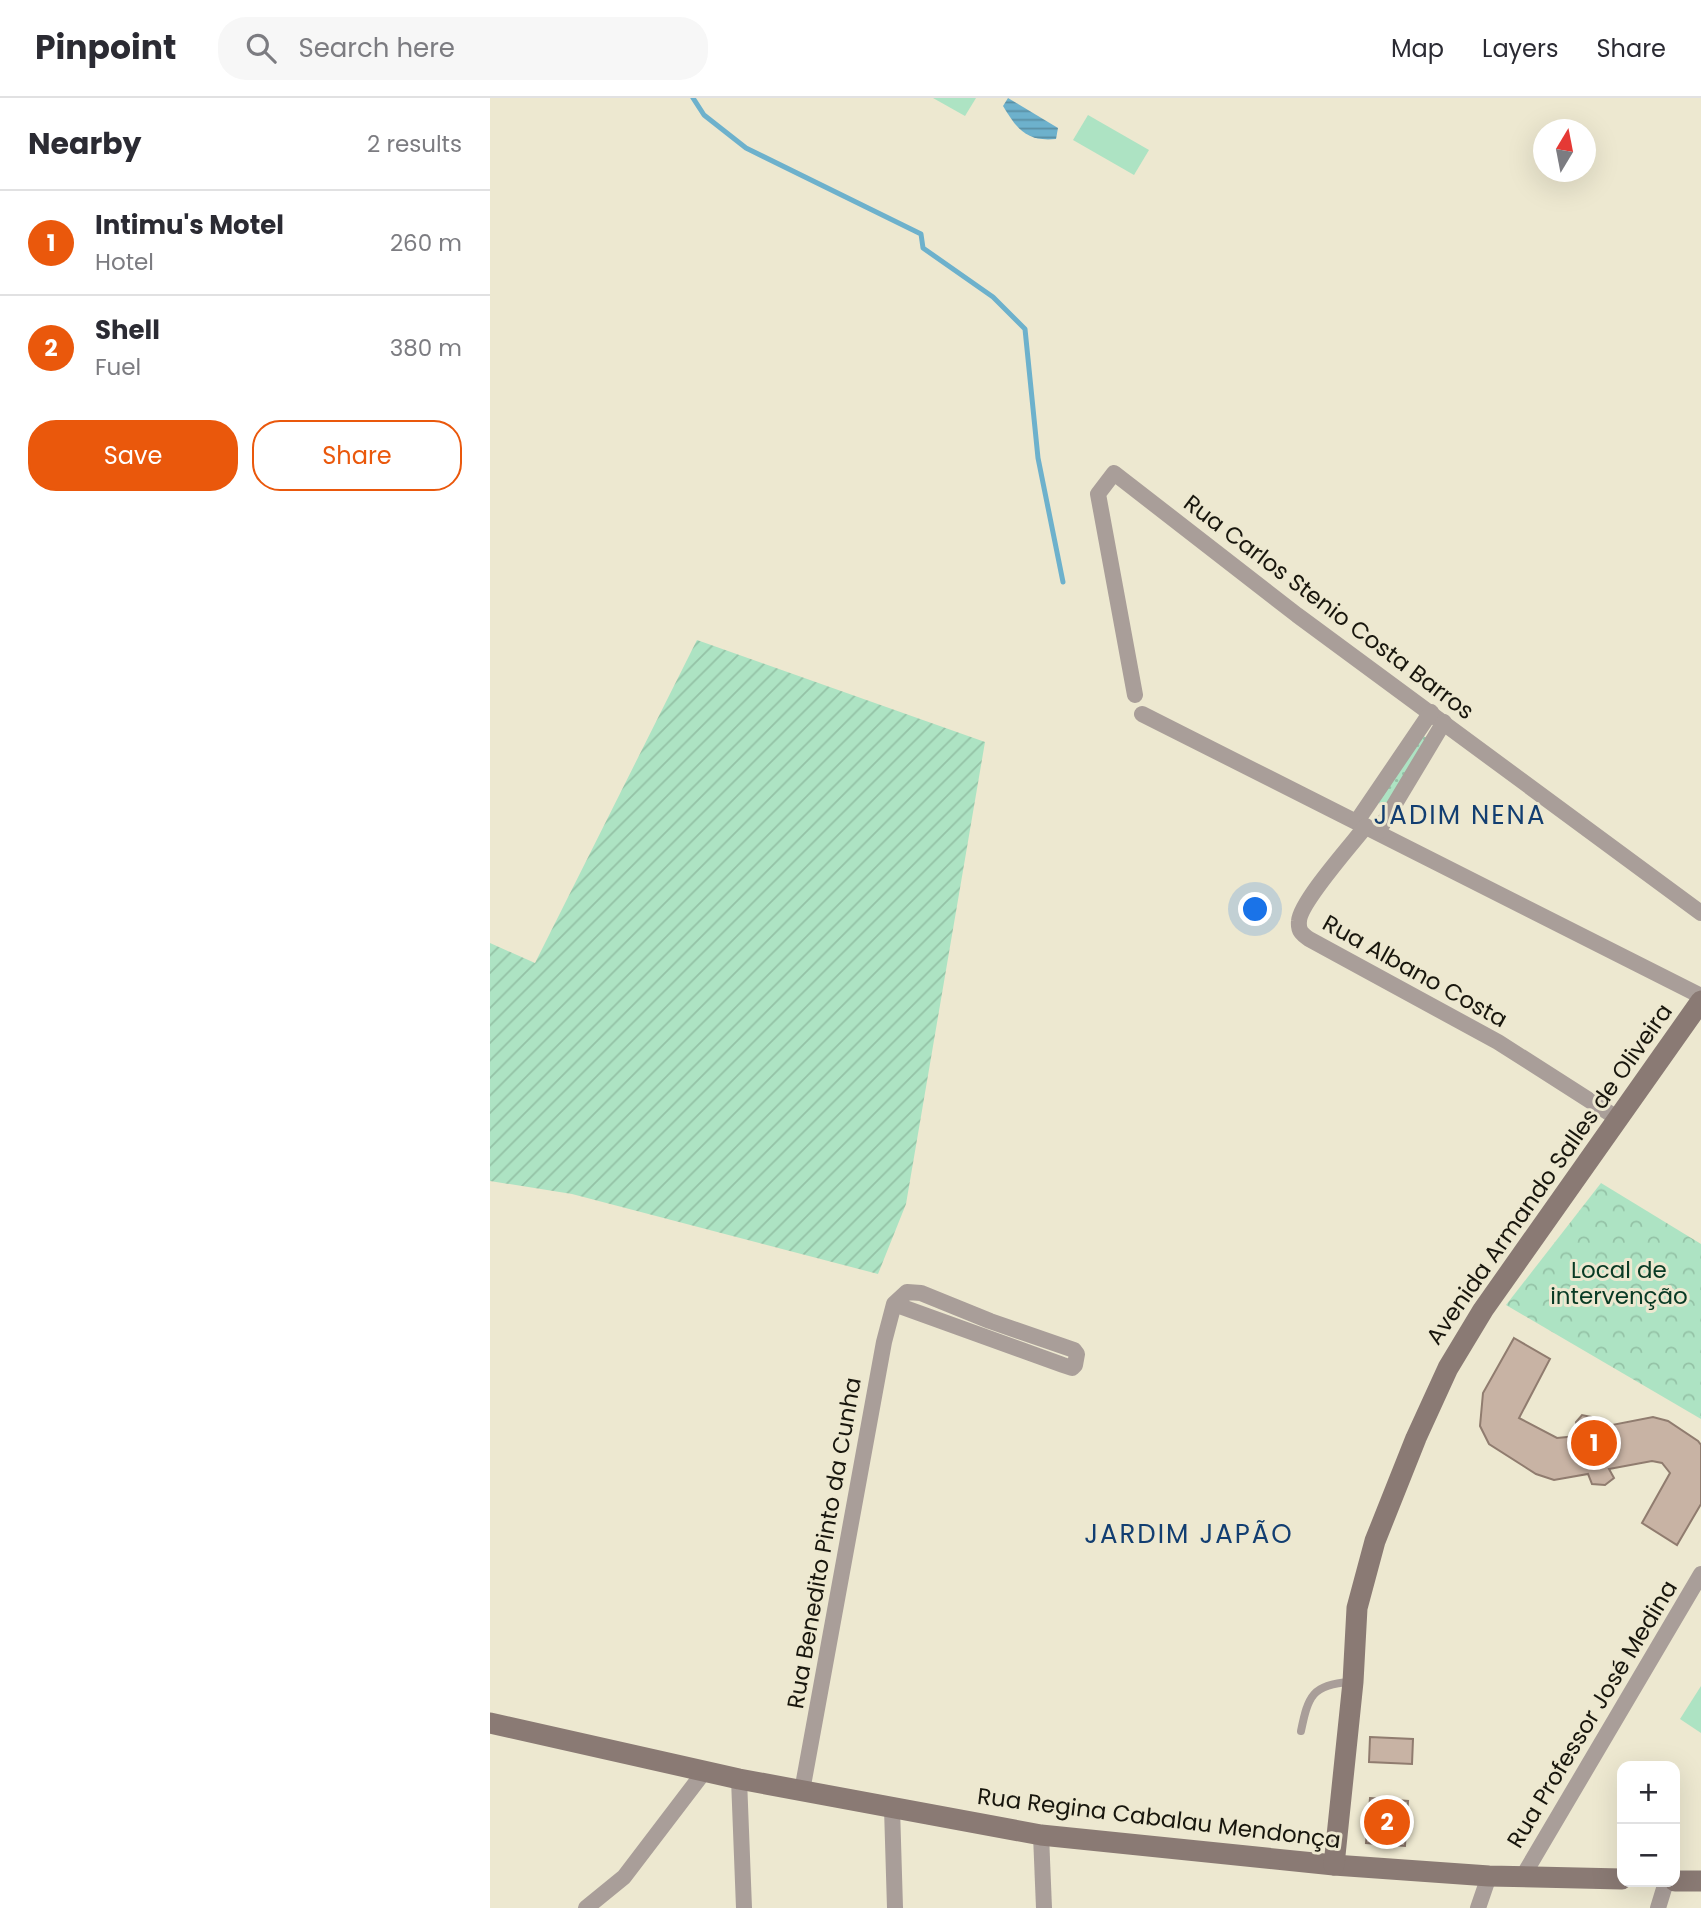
<!DOCTYPE html>
<meta charset="utf-8">
<style>
:root{--surface:#fff;--page:#f7f7f7;--text:#2b2b33;--muted:#7c7c81;--line:#e1e1e2;--accent:#ea580c}
body{margin:0;font-family:Poppins,sans-serif;background:var(--page);color:var(--text)}
.controls{position:absolute;right:21px;bottom:21px;display:grid;overflow:hidden;border-radius:14px;box-shadow:0 7px 28px #0002}
.controls button{width:63px;height:63px;display:grid;place-items:center;padding:0;border:0;border-bottom:2px solid var(--line);background:var(--surface);color:var(--text);font:35px sans-serif}
.compass{position:absolute;left:1043px;top:21px;width:63px;height:63px;border-radius:50%;background:var(--surface);box-shadow:0 7px 28px #0002;rotate:10deg}
.you{position:absolute;left:766px;top:812px;width:24px;height:24px;margin:-18px;border:5px solid #fff;border-radius:50%;background:#1a73e8;box-shadow:0 0 0 10px #1a73e833}
.badge{display:grid;place-items:center;width:46px;height:46px;border-radius:50%;background:var(--accent);color:#fff;font-size:23px;font-weight:700}
.pin{position:absolute;translate:-50% -50%;border:4px solid #fff;box-shadow:0 2px 7px #0006}
.list{margin:0;padding:0;list-style:none}
h2{display:flex;justify-content:space-between;align-items:center;height:91px;margin:0;padding:0 28px;font-size:30px}
h2 small{font-size:23px;font-weight:400;color:var(--muted)}
.list li{display:grid;grid-template-columns:46px 1fr auto;gap:21px;align-items:center;box-sizing:border-box;height:105px;padding:0 28px;border-top:2px solid var(--line)}
.list b{display:block;font-size:26px;white-space:nowrap}
.list p{margin:0;font-size:23px;white-space:nowrap;color:var(--muted)}
.list em{font-size:23px;font-style:normal;color:var(--muted)}
.actions{display:flex;gap:14px;padding:21px 28px}
.actions a{flex:1;padding:16px 0;border:2px solid var(--accent);border-radius:28px;text-align:center;font-size:24px;color:var(--accent)}
.actions .main{background:var(--accent);color:#fff}
.icon{flex:none;width:38px;height:38px;fill:none;stroke:currentColor;stroke-width:2;stroke-linecap:round;stroke-linejoin:round}
.map{position:relative;flex:none;width:1211px;height:1810px;overflow:hidden}
header{display:flex;align-items:center;gap:42px;box-sizing:border-box;height:98px;padding:0 35px;background:var(--surface);border-bottom:2px solid var(--line)}
header strong{font-size:33px}
nav{display:flex;gap:38px;margin-inline-start:auto;font-size:24px}
.search{width:490px;height:63px;background:var(--page);display:flex;align-items:center;gap:18px;box-sizing:border-box;padding:0 24px;border-radius:28px;color:var(--muted);font-size:26px}
main{display:flex}
aside{flex:1;background:var(--surface)}
.map>svg:first-child{display:block}
</style>
<header>
<strong>Pinpoint</strong>
<div class="search"><svg class="icon" aria-label="search" viewBox="0 0 24 24"><circle cx="10" cy="10" r="6"/><path d="M15 15l6 6"/></svg>Search here</div>
<nav><a>Map</a><a>Layers</a><a>Share</a></nav>
</header>
<main>
<aside>
<h2>Nearby<small>2 results</small></h2>
<ul class="list">
<li><span class="badge">1</span><div><b>Intimu's Motel</b><p>Hotel</p></div><em>260 m</em></li>
<li><span class="badge">2</span><div><b>Shell</b><p>Fuel</p></div><em>380 m</em></li>
</ul>
<div class="actions"><a class="main">Save</a><a>Share</a></div>
</aside>
<div class="map">
<svg width="1211" height="1810" viewBox="0 0 1211 1810">
<defs>
<pattern id="grass-dots" width="8" height="8" patternUnits="userSpaceOnUse" patternTransform="scale(1.75)"><rect width="8" height="8" fill="#ade3c3"/><path d="M2 2h.1M6 6h.1" fill="none" stroke="#94c2a6" stroke-width="1.8" stroke-linecap="round"/></pattern>
<pattern id="park-crowns" width="20" height="18" patternUnits="userSpaceOnUse" patternTransform="scale(1.75)"><rect width="20" height="18" fill="#ade3c3"/><path d="M2 6a3 3 0 1 1 6 0M12 15a3 3 0 1 1 6 0" fill="none" stroke="#94c2a6"/></pattern>
<pattern id="garden-furrows" width="10" height="10" patternUnits="userSpaceOnUse" patternTransform="scale(1.75)"><rect width="10" height="10" fill="#ade3c3"/><path d="M-1 1l2-2M0 10L10 0M9 11l2-2" fill="none" stroke="#94c2a6"/></pattern>
<pattern id="water-rules" width="6" height="5" patternUnits="userSpaceOnUse" patternTransform="scale(1.75)"><rect width="6" height="5" fill="#6db1cc"/><path d="M0 2.5h6" fill="none" stroke="#598fa4"/></pattern>
</defs>
<rect width="100%" height="100%" fill="#ede8d0"/>
<polygon fill="url(#grass-dots)" points="929,636 940,641 897,709 891,711 888,701"/>
<polygon fill="url(#park-crowns)" points="1111,1085 1211,1146 1211,1321 1016,1207"/>
<polygon fill="url(#garden-furrows)" points="207,542 495,644 416,1106 388,1176 82,1096 0,1083 0,845 45,865"/>
<g fill="#ade3c3">
<polygon points="443,0 486,0 475,18"/>
<polygon points="598,17 659,52 644,77 583,42"/>
<polygon points="1211,1588 1211,1635 1190,1621"/>
</g>
<path fill="url(#water-rules)" d="M518,0l50,30 -2,11c-30,3 -39,-10 -53,-33z"/>
<g fill="none" stroke-linecap="round" stroke-linejoin="round">
<polyline stroke="#6db1cc" stroke-width="5" points="203,0 214,17 256,50 431,136 433,150 503,199 535,231 548,360 573,484"/>
</g>
<g fill="#c8b3a4" stroke="#907c6f" stroke-width="2">
<polygon points="1024,1240 1060,1261 1029,1320 1067,1340 1087,1338 1086,1324 1092,1317 1101,1319 1107,1330 1163,1319 1178,1323 1208,1343 1211,1347 1211,1406 1187,1447 1152,1425 1180,1375 1172,1365 1162,1363 1119,1371 1124,1380 1115,1387 1102,1386 1098,1376 1064,1382 1046,1376 999,1346 990,1328 993,1295"/>
<polygon points="880,1639 923,1641 922,1666 879,1664"/>
<polygon points="880,1700 918,1703 915,1748 876,1745"/>
</g>
<g fill="none" stroke-linecap="round" stroke-linejoin="round">
<path stroke="#a99e99" stroke-width="8" d="M811,1633c7,-34 11,-47 49,-49"/>
<g stroke="#a99e99" stroke-width="16">
<polyline points="645,597 608,396 624,375 807,517 1211,815"/>
<polyline points="652,616 1211,898"/>
<polyline points="867,723 941,614"/>
<path d="M876,728c-14,18 -66,76 -67,95 -1,10 3,13 10,18l189,103 119,76"/>
<polyline points="888,734 954,624"/>
<polyline points="249,1681 254,1810"/>
<polyline points="312,1693 394,1244 404,1206 417,1194 431,1195 500,1223 584,1252 587,1256 585,1267 582,1270 573,1267 404,1206"/>
<polyline points="402,1710 405,1810"/>
<polyline points="551,1737 554,1810"/>
<polyline points="1033,1778 1211,1476"/>
<polyline points="96,1810 134,1779 214,1674"/>
<polyline points="988,1810 999,1778"/>
<polyline points="1168,1810 1176,1784"/>
</g>
<g stroke="#8a7a74" stroke-width="21">
<polyline points="0,1625 249,1681 551,1737 844,1767 999,1778 1132,1781"/>
<polyline points="844,1767 863,1584 867,1510 885,1443 926,1340 958,1270 993,1212 1211,903"/>
<polyline points="1185,1783 1211,1783"/>
</g>
</g>
<g text-anchor="middle" dominant-baseline="central" stroke-width="6" stroke-linejoin="round" paint-order="stroke">
<g font-size="23" fill="#18160d" stroke="#ede8d0">
<text transform="translate(839 509) rotate(37)">Rua Carlos Stenio Costa Barros</text>
<text transform="translate(925 873) rotate(29)">Rua Albano Costa</text>
<text transform="translate(1059 1076) rotate(-55)">Avenida Armando Salles de Oliveira</text>
<text transform="translate(334 1445) rotate(-80)">Rua Benedito Pinto da Cunha</text>
<text transform="translate(1102 1616) rotate(-59)">Rua Professor José Medina</text>
<text transform="translate(669 1720) rotate(7)">Rua Regina Cabalau Mendonça</text>
</g>
<g font-size="23" fill="#083a24" stroke="#ede8d0">
<text x="1129" y="1172">Local de<tspan x="1129" dy="26">intervenção</tspan></text>
</g>
<g font-size="26" letter-spacing="2" fill="#123e71" stroke="#ede8d0">
<text x="970" y="717">JADIM NENA</text>
<text x="699" y="1436">JARDIM JAPÃO</text>
</g>
</g>
</svg>
<div class="controls">
<button>+</button>
<button>−</button>
</div>
<svg class="compass" viewBox="-18 -18 36 36"><path d="M0-13l5 13h-10z" fill="#e53935"/><path d="M0 13l5-13h-10z" fill="#7c7c81"/></svg>
<div class="you"></div>
<div class="pin badge" style="left:1104px;top:1345px">1</div>
<div class="pin badge" style="left:897px;top:1724px">2</div>
</div>
</main>
